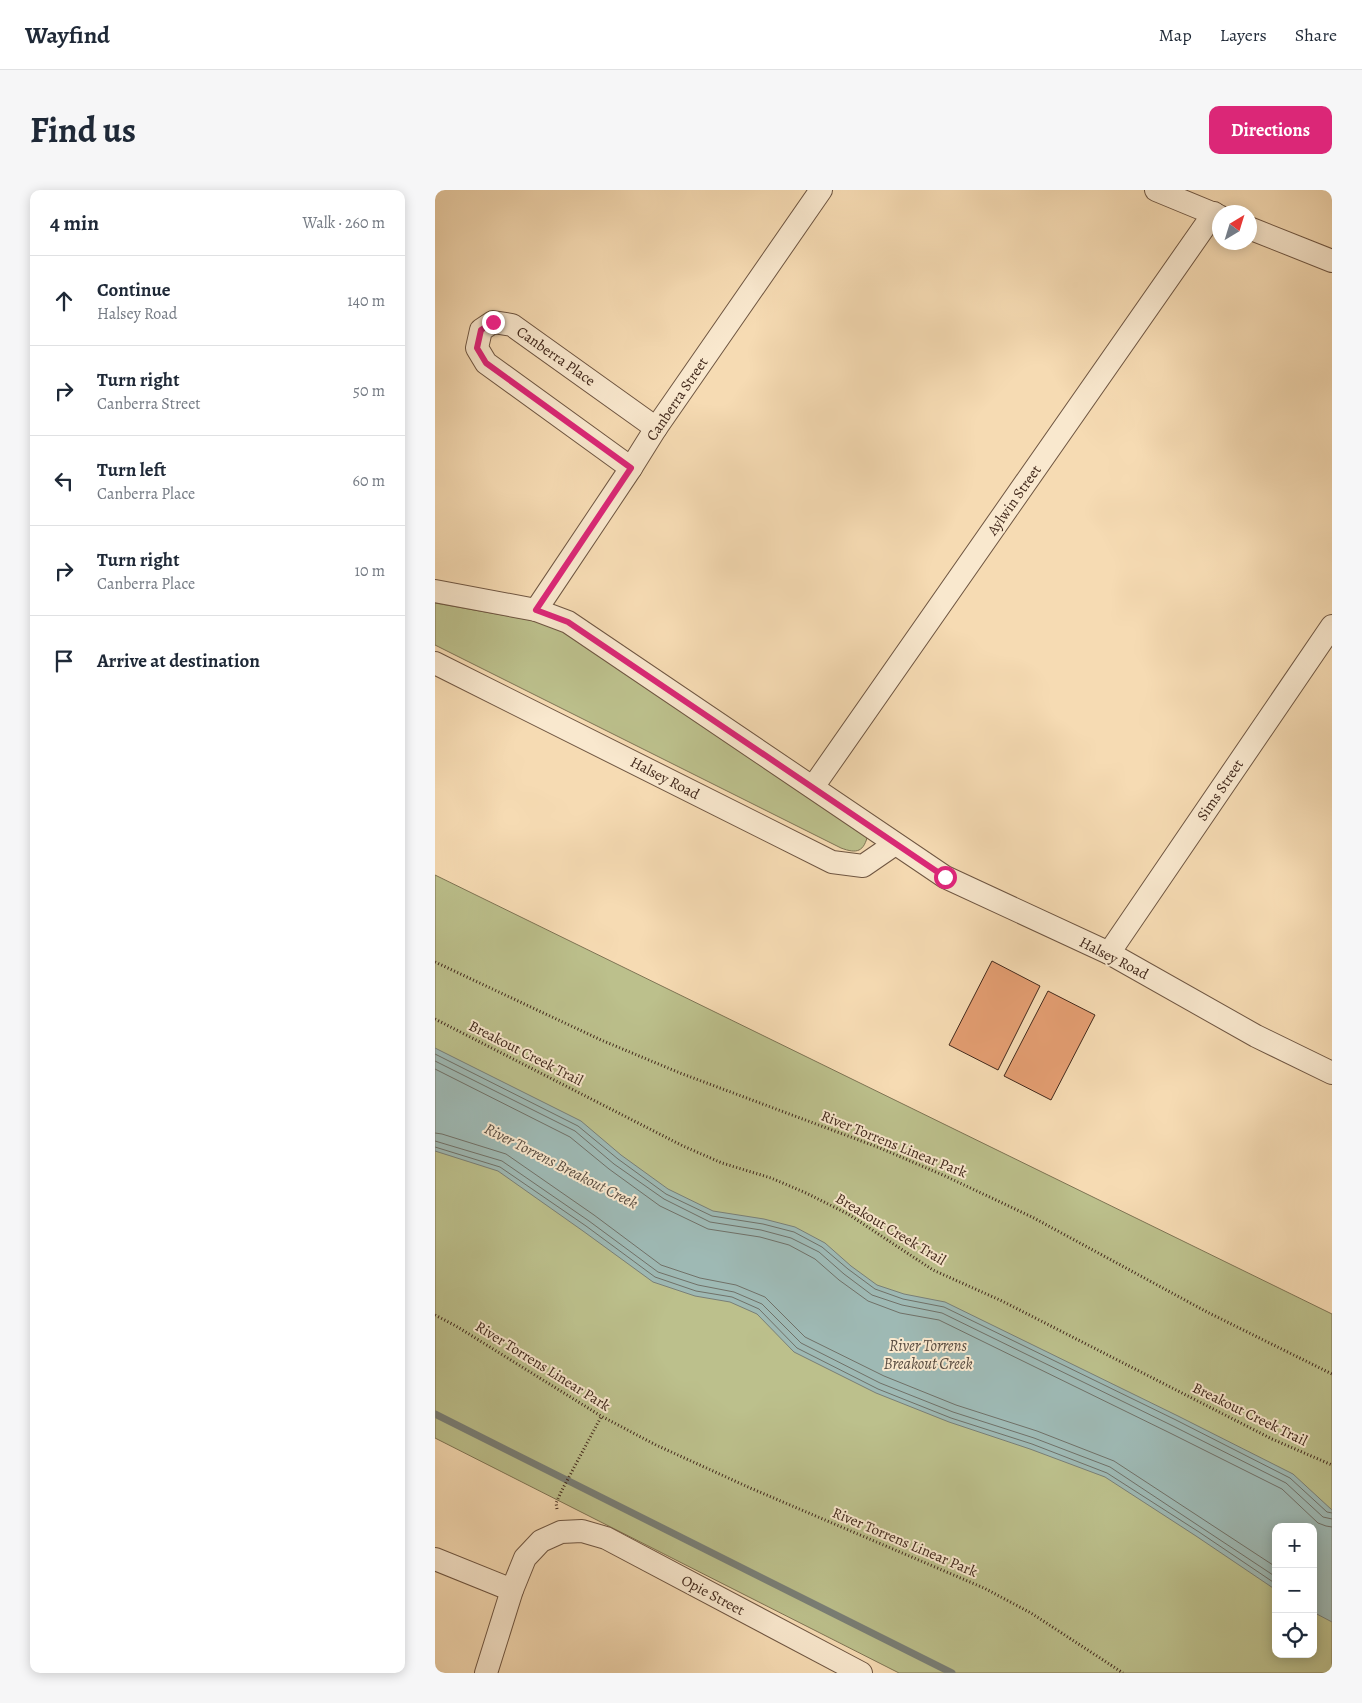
<!DOCTYPE html>
<meta charset="utf-8">
<style>
:root{--surface:#fff;--page:#f6f6f7;--text:#1f2937;--muted:#747a83;--line:#e0e1e3;--accent:#db2777}
body{margin:0;font-family:Alegreya,serif;background:var(--page);color:var(--text)}
.controls{position:absolute;right:15px;bottom:15px;display:grid;overflow:hidden;border-radius:10px;box-shadow:0 2px 12px #0003}
.controls button{width:45px;height:45px;display:grid;place-items:center;padding:0;border:0;border-bottom:1px solid var(--line);background:var(--surface);color:var(--text);font:25px sans-serif}
.compass{position:absolute;left:777px;top:15px;width:45px;height:45px;border-radius:50%;background:var(--surface);box-shadow:0 2px 12px #0003;rotate:38deg}
.stop{position:absolute;width:15px;height:15px;margin:-11px;border:4px solid #db2777;border-radius:50%;background:#fff}
.stop.end{background:#db2777;border-color:#fff;box-shadow:0 1px 5px #0008}
.list{margin:0;padding:0;list-style:none}
h2{display:flex;justify-content:space-between;align-items:center;height:65px;margin:0;padding:0 20px;font-size:21px}
h2 small{font-size:16px;font-weight:400;color:var(--muted)}
.list li{display:grid;grid-template-columns:32px 1fr auto;gap:15px;align-items:center;box-sizing:border-box;height:90px;padding:0 20px;border-top:1px solid var(--line)}
.list b{display:block;font-size:19px;white-space:nowrap}
.list p{margin:0;font-size:16px;white-space:nowrap;color:var(--muted)}
.list em{font-size:16px;font-style:normal;color:var(--muted)}
.icon{flex:none;width:28px;height:28px;fill:none;stroke:currentColor;stroke-width:2;stroke-linecap:round;stroke-linejoin:round}
.map{position:relative;flex:none;width:897px;height:1483px;overflow:hidden;border-radius:10px}
header{display:flex;align-items:center;gap:30px;box-sizing:border-box;height:70px;padding:0 25px;background:var(--surface);border-bottom:1px solid var(--line)}
header strong{font-size:24px}
nav{display:flex;gap:28px;margin-inline-start:auto;font-size:18px}
.intro{display:flex;align-items:center;justify-content:space-between;box-sizing:border-box;height:120px;padding:0 30px}
h1{margin:0;font-size:35px}
.button{padding:12px 22px;border-radius:10px;background:var(--accent);color:#fff;font-size:18px;font-weight:700}
main{display:flex;gap:30px;padding:0 30px}
aside{flex:1;background:var(--surface);border-radius:10px;box-shadow:0 2px 12px #0003}
.map>svg:first-child{display:block}
</style>
<header>
<strong>Wayfind</strong>
<nav><a>Map</a><a>Layers</a><a>Share</a></nav>
</header>
<div class="intro"><h1>Find us</h1><a class="button">Directions</a></div>
<main>
<aside>
<h2>4 min<small>Walk · 260 m</small></h2>
<ul class="list">
<li><svg class="icon" aria-label="ahead" viewBox="0 0 24 24"><path d="M12 20V5M6 11l6-6 6 6"/></svg><div><b>Continue</b><p>Halsey Road</p></div><em>140 m</em></li>
<li><svg class="icon" aria-label="right" viewBox="0 0 24 24"><path d="M7 20v-9h11M14 6l5 5-5 5"/></svg><div><b>Turn right</b><p>Canberra Street</p></div><em>50 m</em></li>
<li><svg class="icon" aria-label="left" viewBox="0 0 24 24"><path d="M17 20v-9H6M10 6l-5 5 5 5"/></svg><div><b>Turn left</b><p>Canberra Place</p></div><em>60 m</em></li>
<li><svg class="icon" aria-label="right" viewBox="0 0 24 24"><path d="M7 20v-9h11M14 6l5 5-5 5"/></svg><div><b>Turn right</b><p>Canberra Place</p></div><em>10 m</em></li>
<li><svg class="icon" aria-label="arrive" viewBox="0 0 24 24"><path d="M6 21V4h12l-3 4 3 4H6"/></svg><div><b>Arrive at destination</b></div></li>
</ul>
</aside>
<div class="map">
<svg width="897" height="1483" viewBox="0 0 897 1483">
<rect width="100%" height="100%" fill="#f6dbb3"/>
<filter id="stains"><feTurbulence type="fractalNoise" baseFrequency=".004" numOctaves="4"/><feColorMatrix values="0 0 0 0 .2 0 0 0 0 .09 0 0 0 0 .02 0 0 0 .5 -.17"/></filter>
<radialGradient id="worn" r=".72"><stop offset=".6" stop-color="#630" stop-opacity="0"/><stop offset="1" stop-color="#630" stop-opacity=".3"/></radialGradient>
<g fill="#bcc08c" stroke="#7f7454" fill-rule="evenodd">
<path d="M0,413l106,19 22,7 305,205c-4,18 -11,20 -27,14l-406,-203z"/>
<path d="M0,685l897,439v359h-433l-464,-235zM841,1337h37v127h-37z"/>
</g>
<polygon fill="#9eb9b4" stroke="#797f77" points="0,858 146,931 186,965 233,999 278,1021 329,1029 360,1037 390,1053 416,1076 442,1095 469,1104 510,1112 743,1226 858,1284 897,1320 897,1432 878,1422 878,1337 841,1337 841,1400 761,1346 670,1287 595,1259 514,1232 441,1203 359,1162 322,1124 295,1112 260,1106 218,1092 148,1041 63,981 0,961"/>
<g fill="none" stroke-linecap="round" stroke-linejoin="round">
<g stroke="#707168" stroke-width="1">
<polyline points="0,864 143,936 183,969 231,1004 277,1026 328,1034 359,1042 387,1057 413,1079 440,1099 468,1109 509,1117 741,1230 855,1288 892,1322 897,1323"/>
<polyline points="0,871 140,941 179,974 229,1009 275,1032 326,1040 356,1048 384,1062 409,1084 437,1105 467,1115 507,1123 738,1236 851,1293 888,1327 897,1329"/>
<polyline points="0,879 135,947 174,979 225,1016 273,1039 325,1047 354,1055 380,1069 404,1090 433,1111 465,1123 504,1130 735,1243 847,1299 883,1333 891,1336 897,1337"/>
<polyline points="0,943 7,944 71,964 159,1025 226,1075 265,1088 301,1095 330,1107 370,1147 449,1186 521,1215 602,1241 679,1271 841,1377"/>
<polyline points="0,951 67,971 154,1031 223,1082 263,1095 299,1102 327,1114 366,1153 445,1193 518,1222 599,1248 675,1277 841,1387"/>
<polyline points="0,957 65,977 151,1036 220,1087 261,1101 297,1107 324,1119 362,1158 443,1199 516,1228 597,1254 672,1283 764,1342 841,1394"/>
</g>
<polyline stroke="#797f77" stroke-width="7" points="0,1224 517,1483"/>
</g>
<g fill="#e49e72" stroke="#42291c">
<polygon points="557,771 605,796 563,880 514,855"/>
<polygon points="613,801 660,825 616,910 569,886"/>
</g>
<g fill="none" stroke-linecap="round" stroke-linejoin="round">
<g stroke="#6f5642" stroke-width="24">
<g id="minor">
<polyline points="721,0 784,26"/>
<polyline points="814,38 897,71"/>
<polyline points="196,278 51,173 42,158 46,140 58,132 77,135 221,238"/>
<polyline points="0,401 101,420 133,432 510,687 674,763 821,846 897,883"/>
<polyline points="101,420 196,278 221,238 386,0"/>
<polyline points="0,473 397,672 428,676 460,654"/>
<polyline points="378,597 779,23"/>
<polyline points="674,763 897,436"/>
<polyline points="0,1369 77,1400"/>
<polyline points="51,1483 77,1400 90,1368 106,1351 126,1342 147,1341 171,1348 426,1483"/>
</g>
</g>
<g stroke="#42291c" stroke-width="3" stroke-dasharray="1 2.5" stroke-linecap="butt">
<polyline points="0,772 166,850 245,883 445,958 510,986 597,1027 772,1122 897,1184"/>
<polyline points="0,829 248,956 287,973 336,988 371,1003 413,1024 498,1080 567,1111 837,1249 897,1275"/>
<polyline points="0,1125 21,1136 166,1226 221,1255 313,1297 549,1398 596,1423 688,1483"/>
<polyline points="122,1319 121,1313 127,1300 166,1227"/>
</g>
<use href="#minor" stroke="#f9e8ce" stroke-width="22"/>
</g>
<g fill="none" stroke-linecap="round" stroke-linejoin="round">
<polyline stroke="#db2777" stroke-width="6" points="58,132 46,140 42,158 51,173 196,278 101,420 133,432 510,687"/>
</g>
<g text-anchor="middle" dominant-baseline="central" stroke-width="4" stroke-linejoin="round" paint-order="stroke">
<g font-size="15" fill="#42291c" stroke="#f9e8ce">
<text transform="translate(121 166) rotate(35)">Canberra Place</text>
<text transform="translate(242 209) rotate(-56)">Canberra Street</text>
<text transform="translate(579 310) rotate(-55)">Aylwin Street</text>
<text transform="translate(230 588) rotate(27)">Halsey Road</text>
<text transform="translate(785 600) rotate(-56)">Sims Street</text>
<text transform="translate(679 768) rotate(27)">Halsey Road</text>
<text transform="translate(91 863) rotate(27)">Breakout Creek Trail</text>
<text transform="translate(459 954) rotate(22)">River Torrens Linear Park</text>
<text transform="translate(456 1039) rotate(31)">Breakout Creek Trail</text>
<text transform="translate(108 1176) rotate(32)">River Torrens Linear Park</text>
<text transform="translate(815 1224) rotate(26)">Breakout Creek Trail</text>
<text transform="translate(470 1352) rotate(23)">River Torrens Linear Park</text>
<text transform="translate(278 1405) rotate(28)">Opie Street</text>
</g>
<g font-size="16" font-style="italic" fill="#594d42" stroke="#f9e8ce">
<text transform="translate(126 976) rotate(27)">River Torrens Breakout Creek</text>
<text x="493" y="1156">River Torrens<tspan x="493" dy="18">Breakout Creek</tspan></text>
</g>
</g>
<rect width="100%" height="100%" filter="url(#stains)"/>
<rect width="100%" height="100%" fill="url(#worn)"/>
</svg>
<div class="controls">
<button>+</button>
<button>−</button>
<button><svg class="icon" aria-label="locate" viewBox="0 0 24 24"><circle cx="12" cy="12" r="6"/><path d="M12 2v4M12 18v4M2 12h4M18 12h4"/></svg></button>
</div>
<svg class="compass" viewBox="-18 -18 36 36"><path d="M0-13l5 13h-10z" fill="#e53935"/><path d="M0 13l5-13h-10z" fill="#747a83"/></svg>
<div class="stop" style="left:510px;top:687px"></div>
<div class="stop end" style="left:58px;top:132px"></div>
</div>
</main>
